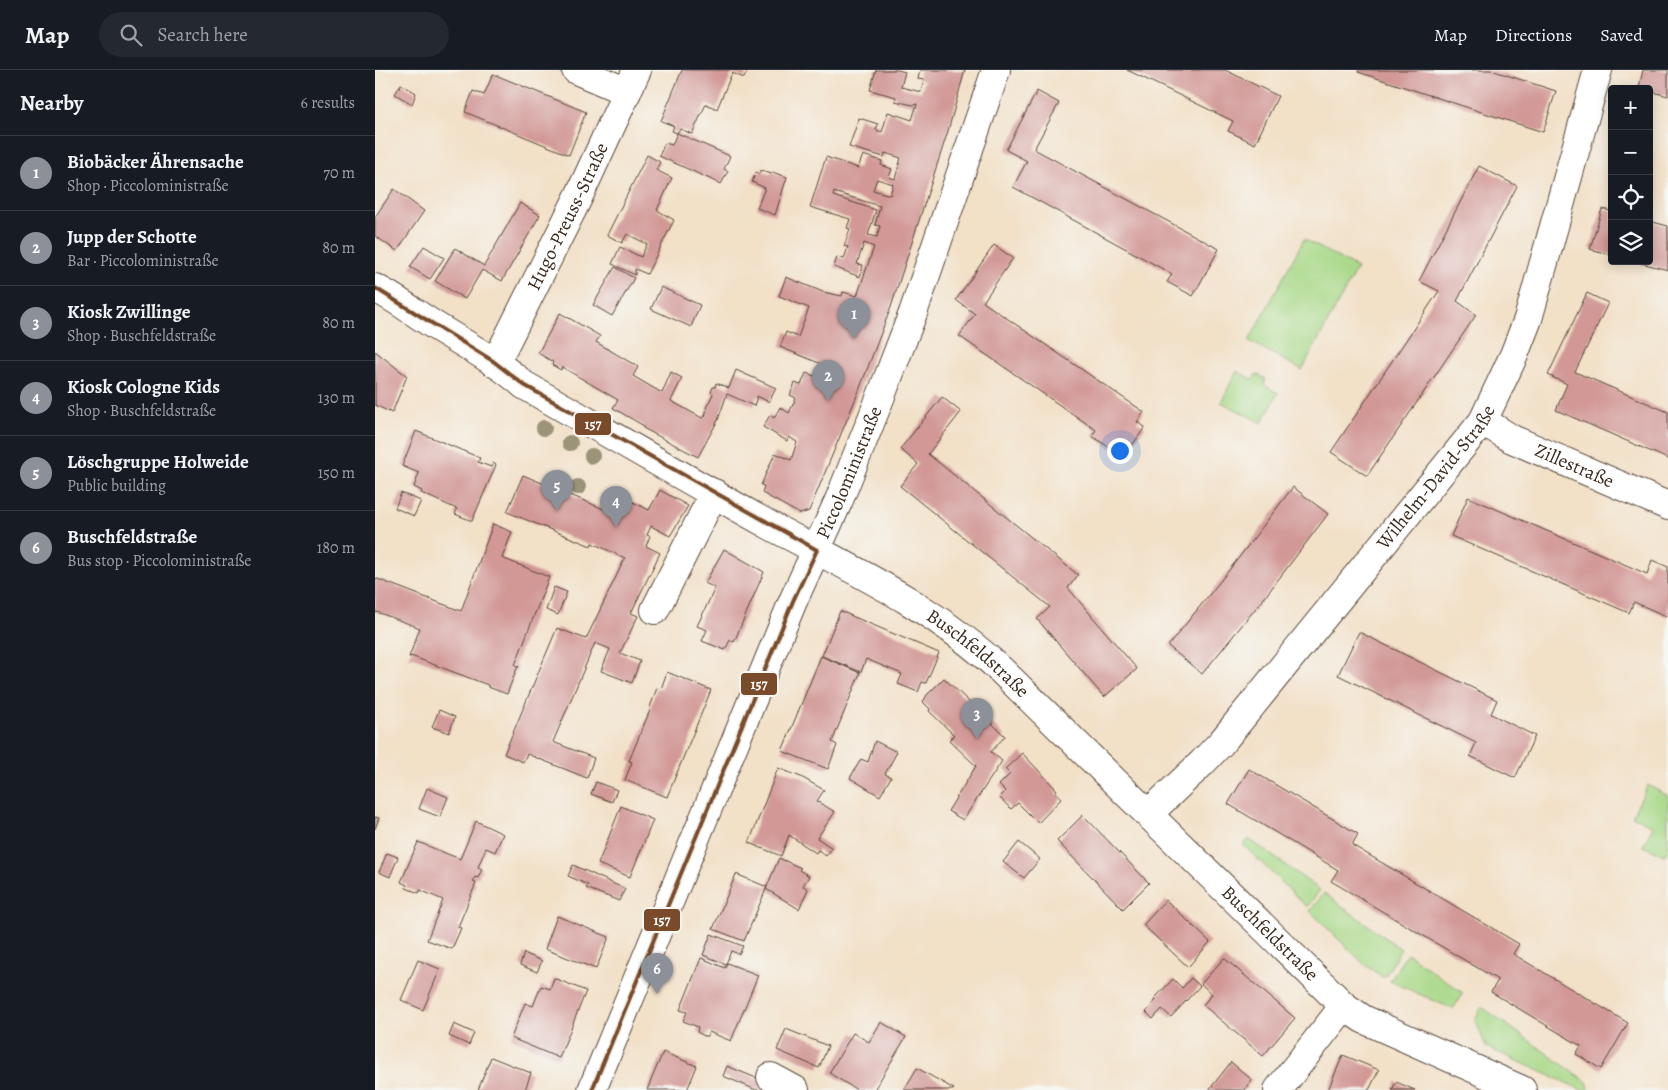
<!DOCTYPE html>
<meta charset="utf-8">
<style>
:root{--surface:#171b24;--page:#242831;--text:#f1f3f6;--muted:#9ea1a6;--line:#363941;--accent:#8c9099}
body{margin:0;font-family:Alegreya,serif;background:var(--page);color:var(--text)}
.controls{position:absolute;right:15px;top:15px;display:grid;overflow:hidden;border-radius:5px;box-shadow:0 2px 12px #0003}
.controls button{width:45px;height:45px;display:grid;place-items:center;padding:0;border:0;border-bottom:1px solid var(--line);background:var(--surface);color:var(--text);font:25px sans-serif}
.you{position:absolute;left:744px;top:380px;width:18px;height:18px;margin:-12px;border:4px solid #fff;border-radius:50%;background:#1a73e8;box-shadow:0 0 0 8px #1a73e833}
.badge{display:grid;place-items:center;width:32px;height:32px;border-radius:50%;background:var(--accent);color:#fff;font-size:16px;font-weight:700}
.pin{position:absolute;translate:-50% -41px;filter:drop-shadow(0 1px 2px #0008)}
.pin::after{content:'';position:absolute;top:26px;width:18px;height:15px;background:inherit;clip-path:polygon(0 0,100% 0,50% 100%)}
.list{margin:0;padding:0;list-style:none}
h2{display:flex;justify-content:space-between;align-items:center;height:65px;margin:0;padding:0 20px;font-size:21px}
h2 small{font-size:16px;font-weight:400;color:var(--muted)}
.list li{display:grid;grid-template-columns:32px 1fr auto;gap:15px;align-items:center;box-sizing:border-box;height:75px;padding:0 20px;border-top:1px solid var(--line)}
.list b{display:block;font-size:19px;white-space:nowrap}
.list p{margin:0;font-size:16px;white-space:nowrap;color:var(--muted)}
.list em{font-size:16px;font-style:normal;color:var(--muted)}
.icon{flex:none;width:28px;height:28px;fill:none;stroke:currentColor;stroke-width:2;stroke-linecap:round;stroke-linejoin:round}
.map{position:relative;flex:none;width:1293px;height:1020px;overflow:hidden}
header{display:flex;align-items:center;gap:30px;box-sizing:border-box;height:70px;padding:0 25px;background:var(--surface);border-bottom:1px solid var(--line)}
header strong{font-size:24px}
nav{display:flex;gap:28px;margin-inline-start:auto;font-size:18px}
.search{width:350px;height:45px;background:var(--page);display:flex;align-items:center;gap:12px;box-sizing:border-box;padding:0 18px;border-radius:28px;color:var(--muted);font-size:19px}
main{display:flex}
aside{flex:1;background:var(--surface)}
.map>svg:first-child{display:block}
</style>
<header>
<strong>Map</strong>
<div class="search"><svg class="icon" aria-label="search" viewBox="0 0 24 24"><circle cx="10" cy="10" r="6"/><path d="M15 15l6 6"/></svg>Search here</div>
<nav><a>Map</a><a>Directions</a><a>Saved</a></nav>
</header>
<main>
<aside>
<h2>Nearby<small>6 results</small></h2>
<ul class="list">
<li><span class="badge">1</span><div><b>Biobäcker Ährensache</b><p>Shop · Piccoloministraße</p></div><em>70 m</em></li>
<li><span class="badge">2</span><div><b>Jupp der Schotte</b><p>Bar · Piccoloministraße</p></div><em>80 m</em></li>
<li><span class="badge">3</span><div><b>Kiosk Zwillinge</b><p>Shop · Buschfeldstraße</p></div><em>80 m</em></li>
<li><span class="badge">4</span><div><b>Kiosk Cologne Kids</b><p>Shop · Buschfeldstraße</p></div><em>130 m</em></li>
<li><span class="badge">5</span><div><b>Löschgruppe Holweide</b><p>Public building</p></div><em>150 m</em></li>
<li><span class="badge">6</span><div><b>Buschfeldstraße</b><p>Bus stop · Piccoloministraße</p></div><em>180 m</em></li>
</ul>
</aside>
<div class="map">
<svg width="1293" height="1020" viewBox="0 0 1293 1020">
<rect width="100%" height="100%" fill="#f6f6f2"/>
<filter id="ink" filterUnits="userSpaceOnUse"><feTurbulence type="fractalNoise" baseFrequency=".02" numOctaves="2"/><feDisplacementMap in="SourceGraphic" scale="10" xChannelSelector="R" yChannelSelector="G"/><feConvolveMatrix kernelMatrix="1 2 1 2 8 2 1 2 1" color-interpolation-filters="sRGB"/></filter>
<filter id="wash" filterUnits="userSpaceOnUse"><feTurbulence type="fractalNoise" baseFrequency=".0096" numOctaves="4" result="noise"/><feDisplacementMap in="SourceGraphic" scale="20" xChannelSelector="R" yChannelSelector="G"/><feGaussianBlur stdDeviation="1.12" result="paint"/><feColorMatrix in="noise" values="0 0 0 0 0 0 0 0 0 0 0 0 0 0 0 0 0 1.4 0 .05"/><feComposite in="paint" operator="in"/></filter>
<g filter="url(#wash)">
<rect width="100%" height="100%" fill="#f2e0c7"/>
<g fill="#a7d886" stroke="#718152">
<polygon points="929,169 982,198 927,300 874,271"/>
<polygon points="862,301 878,310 881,304 891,309 889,315 903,323 887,353 846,332"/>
<polygon points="1273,715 1293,726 1293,783 1289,785 1268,776 1278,756 1257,746"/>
<polygon points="874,769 945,820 932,837 868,775"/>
<polygon points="949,823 1026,879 1009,908 990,895 935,841"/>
<polygon points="1032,883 1088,923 1078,939 1015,911"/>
<polygon points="1107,937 1212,1012 1214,1017 1213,1020 1207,1020 1111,977 1100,949"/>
</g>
<g id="blocks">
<g fill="#d19896" fill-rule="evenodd">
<polygon points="307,0 373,0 369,8 357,3 342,39 331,34 317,64 305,59 302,63 297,61 299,56 286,51"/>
<path d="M501,0h22l7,2 -4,15 20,5 3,-12 -6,-1 2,-9h45l-17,61 -57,176 -33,86 -49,118 -9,3 -38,-21 2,-7 -3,-1 14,-32 16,7 6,-18 -8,-5 -2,4 -24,-14 7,-12 4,3 6,-11 9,6 7,-15 -6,-3 5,-12 6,2 5,-12 17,6 6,-12 -49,-20 6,-15 12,5 11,-29 -30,-12 7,-19 37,15 19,4 1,-4 14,4 17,-49 -10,-4 -7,21 6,1 -3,12 -26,-10 3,-10 7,2 4,-12 -4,-1 6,-17 -3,-1 3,-9 -40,-12 16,-50 32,11 5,-13 19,6 -1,4 11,4 -3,8 6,2 6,-21 -16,-5 -1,4 -35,-10 10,-29 19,6 -2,6 6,2 6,-20 24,8 5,-16 -4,1 -18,-4 1,-4 -26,-7zM502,109l16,5 -3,11 -17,-5zM459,122l46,14 -5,19 5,1 -3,11 -9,-2 8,-25 -43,-14z"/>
<polygon points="752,0 850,0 903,26 880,74 853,61 858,51"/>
<polygon points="984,0 1116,0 1181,21 1168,62 983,2"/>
<polygon points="1268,0 1293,0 1293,26 1274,21 1274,19 1264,18"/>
<polygon points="118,4 211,42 194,85 90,42 98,21 109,25"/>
<polygon points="26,14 41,23 37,34 20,24"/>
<polygon points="662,21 684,33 659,79 844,179 818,226 792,212 797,204 638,117 652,91 631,80"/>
<polygon points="302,63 355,86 349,99 353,101 346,114 284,86 290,73 297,75"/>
<polygon points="272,85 285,92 281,100 297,108 282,140 299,150 272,204 260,199 260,205 237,194 245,177 266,187 272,174 252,164 247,173 232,165"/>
<polygon points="1104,96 1142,116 1082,231 1101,245 992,406 956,382 1064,221 1044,211"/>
<polygon points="386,100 396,104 397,102 412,107 400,145 382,138 390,118 377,112 381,102 384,104"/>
<polygon points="19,119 49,141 22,181 0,166 0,147"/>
<polygon points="145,133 165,145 127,211 107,200 90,229 60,211 80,178 109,196"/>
<polygon points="1227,139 1237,141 1237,185 1215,179"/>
<polygon points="1274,151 1293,156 1293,200 1262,192 1274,191"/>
<polygon points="619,175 638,188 608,232 769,342 762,352 770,357 749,387 717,366 721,360 584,266 600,244 581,230"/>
<polygon points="49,176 69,188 55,209 35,197"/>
<polygon points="240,197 259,208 237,246 218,235"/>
<polygon points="286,217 325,235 316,257 276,239"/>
<polygon points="1212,223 1233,233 1200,302 1293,342 1293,389 1181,340 1192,314 1173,305"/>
<polygon points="185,243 225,266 221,272 263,297 258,306 287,323 296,302 307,308 296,331 327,348 330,346 332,338 331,338 338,324 336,322 338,317 340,317 341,313 354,318 361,300 401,318 394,332 382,326 379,336 352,324 343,350 323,387 268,358 269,356 238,338 243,330 187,297 186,300 177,295 178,292 163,283"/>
<polygon points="0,281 32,306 17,343 0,335"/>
<polygon points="567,327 586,342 553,384 703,505 693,518 762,599 729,627 662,549 675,537 525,416 543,394 525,379"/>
<polygon points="41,361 105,388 103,392 116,397 118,393 121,395 97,451 80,444 82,439 46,423 47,421 39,417 44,403 27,396"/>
<polygon points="148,405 231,440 238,422 274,440 285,420 313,436 295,466 276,456 272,465 275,466 271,476 285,483 256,543 263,546 245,583 265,591 257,613 226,601 235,579 220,573 178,672 219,688 212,708 152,684 148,692 129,684 182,558 211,569 250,488 217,473 216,476 132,442"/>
<polygon points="918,417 953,444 890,527 827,604 793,576 855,499"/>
<polygon points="26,423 46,431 39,446 20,438"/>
<polygon points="1093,427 1272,504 1277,490 1293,497 1293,547 1259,532 1254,543 1076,466"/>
<polygon points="118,454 137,462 127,488 174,507 140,595 144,597 142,598 132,624 113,617 113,615 36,586 36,587 34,587 45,558 2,542 0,543 0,508 86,541"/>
<polygon points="349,479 389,502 359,572 355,570 350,580 327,571 332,560 322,556 340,518 330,513"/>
<polygon points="179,517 192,522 183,545 171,540"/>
<polygon points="465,541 564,583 551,613 547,612 543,622 523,614 527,604 491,589 486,602 447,586"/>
<polygon points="984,562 1122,630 1116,644 1160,666 1140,708 1095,686 1101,673 963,605"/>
<polygon points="446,586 485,603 457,672 462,675 453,699 407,681"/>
<polygon points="292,602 336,620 292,727 250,710 257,692 254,691 275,640 274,640 282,618 286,619"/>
<polygon points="569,608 630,666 616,682 627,691 588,750 573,741 601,696 574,670 579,665 554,641 555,639 548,632 552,625"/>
<polygon points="64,640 80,647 74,663 57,657"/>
<polygon points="500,671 522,682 510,704 516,707 505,726 475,708 486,689 493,692"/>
<polygon points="647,683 682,720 680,722 687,728 663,753 643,733 636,739 624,727 630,721 624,715 635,704 630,699"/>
<polygon points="403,698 426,707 449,720 442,731 460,742 442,768 457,778 451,786 443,780 441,783 414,765 406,786 374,773"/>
<polygon points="874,699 983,764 977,775 1144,874 1138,884 1253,953 1226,999 1201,984 1206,976 1116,922 1123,910 956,811 963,800 853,734"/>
<polygon points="221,712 242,720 237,732 216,724"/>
<polygon points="52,718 73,727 65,747 44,739"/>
<polygon points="246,736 278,750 255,807 223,794"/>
<polygon points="708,745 774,813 748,839 682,771"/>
<polygon points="0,747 4,748 0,759"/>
<polygon points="101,751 128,764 120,782 111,778 103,797 107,799 103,808 100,807 98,812 101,813 83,857 86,858 77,879 52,870 68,830 45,820 44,823 31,818 32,815 26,812 43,772 85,789"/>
<polygon points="644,772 665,789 649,808 628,792"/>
<polygon points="12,783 23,787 15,807 4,802"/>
<polygon points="404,788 426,798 424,800 434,806 428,816 433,819 424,839 391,819"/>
<polygon points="198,795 250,819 244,831 211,818 213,815 193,806"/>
<polygon points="361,804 392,817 369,871 338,859"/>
<polygon points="791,830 835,872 813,897 768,855"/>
<polygon points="182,846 234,867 221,899 170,879"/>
<polygon points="336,864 368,876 364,884 356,881 351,894 328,885"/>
<polygon points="149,883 167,891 162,902 145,895"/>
<polygon points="326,888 350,898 352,893 383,905 356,971 334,962 332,966 329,966 322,962 323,957 308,951 312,942 305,940"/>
<polygon points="849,888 920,948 888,986 828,935 837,924 826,914"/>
<polygon points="43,890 65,899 48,940 26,930"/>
<polygon points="179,908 211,921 184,988 136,968 150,933 158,936 166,916 175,919"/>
<polygon points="816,908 825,916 796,947 787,939 778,949 771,942 781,930 780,928 798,909 807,918"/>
<polygon points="506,952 531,967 499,1020 482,1020 454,1003 478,963 494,972"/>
<polygon points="79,954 99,963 94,975 74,966"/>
<polygon points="411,959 453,976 444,998 402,980"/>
<polygon points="288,982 322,996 312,1020 272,1020"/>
<polygon points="968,985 1004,1000 994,1020 953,1020"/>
<polygon points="116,987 156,1003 150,1020 103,1020"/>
<polygon points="856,992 877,1010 870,1020 834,1020"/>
<polygon points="352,996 391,1012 388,1020 381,1020 348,1006"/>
<polygon points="542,998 579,1019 578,1020 529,1020"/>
<polygon points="1021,1012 1040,1020 1017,1020"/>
</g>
</g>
</g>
<g filter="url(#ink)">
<use href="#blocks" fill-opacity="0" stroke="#564537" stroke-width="1"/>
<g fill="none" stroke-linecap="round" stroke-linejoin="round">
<g stroke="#564537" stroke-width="30">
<g id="minor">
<polyline points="201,0 252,22"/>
<path id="s1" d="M0,218c22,11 41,26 62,39 29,18 61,35 87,58 82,47 164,95 247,141 82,44 163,81 231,145l342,335 19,13 159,71"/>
<path id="s2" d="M119,293l10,-17 74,-148 59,-128"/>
<path id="s3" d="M1108,351l29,18 156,67"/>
<polyline points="280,540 339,423"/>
<path id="s4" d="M773,744l54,-51 19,-20 262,-322 31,-66 14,-36 70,-249"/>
<polyline points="396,1007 420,1020"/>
<path id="s5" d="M217,1020l201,-489 46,-101 40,-99 34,-88 83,-243"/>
<polyline points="903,1020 969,936"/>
</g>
</g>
<use href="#minor" stroke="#fff" stroke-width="28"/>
<g stroke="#f6f6f2" stroke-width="8">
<g id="bus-1">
<polyline points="0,218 118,291 149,315 442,480"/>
<polyline points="217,1020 418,531 442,480"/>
</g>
</g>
<use href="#bus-1" stroke="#7a4b2a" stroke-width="4"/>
</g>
<g fill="#9c9478">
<circle cx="169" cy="358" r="8"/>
<circle cx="195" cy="373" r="8"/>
<circle cx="217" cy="386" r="8"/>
<circle cx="203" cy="417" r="8"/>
</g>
</g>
<g text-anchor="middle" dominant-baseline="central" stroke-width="4" stroke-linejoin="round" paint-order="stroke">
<g font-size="19" fill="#3b2a1e" stroke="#f6f6f2">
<text stroke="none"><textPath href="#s2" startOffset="164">Hugo-Preuss-Straße</textPath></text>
<text stroke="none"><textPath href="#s3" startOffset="102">Zillestraße</textPath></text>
<text stroke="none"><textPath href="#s5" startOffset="669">Piccoloministraße</textPath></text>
<text stroke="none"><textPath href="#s4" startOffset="444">Wilhelm-David-Straße</textPath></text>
<text stroke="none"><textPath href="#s1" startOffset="706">Buschfeldstraße</textPath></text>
<text stroke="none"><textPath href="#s1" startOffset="1111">Buschfeldstraße</textPath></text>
</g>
</g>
<g stroke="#f6f6f2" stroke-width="2">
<rect x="199" y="342" width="38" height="24" rx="5" fill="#7a4b2a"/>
<rect x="365" y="602" width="38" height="24" rx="5" fill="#7a4b2a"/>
<rect x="268" y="838" width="38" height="24" rx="5" fill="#7a4b2a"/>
</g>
<g font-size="14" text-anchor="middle" font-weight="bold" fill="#fff">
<text x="218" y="359">157</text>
<text x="384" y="619">157</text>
<text x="287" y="855">157</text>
</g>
</svg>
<div class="controls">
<button>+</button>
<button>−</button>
<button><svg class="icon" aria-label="locate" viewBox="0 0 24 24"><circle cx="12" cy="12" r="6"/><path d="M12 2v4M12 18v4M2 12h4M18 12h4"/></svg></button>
<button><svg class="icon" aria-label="layers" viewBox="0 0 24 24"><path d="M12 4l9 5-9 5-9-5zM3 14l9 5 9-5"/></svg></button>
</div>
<div class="you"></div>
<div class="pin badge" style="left:479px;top:269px">1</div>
<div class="pin badge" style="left:453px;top:331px">2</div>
<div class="pin badge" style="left:602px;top:669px">3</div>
<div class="pin badge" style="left:241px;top:457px">4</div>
<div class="pin badge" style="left:182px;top:441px">5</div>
<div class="pin badge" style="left:282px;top:924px">6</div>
</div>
</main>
